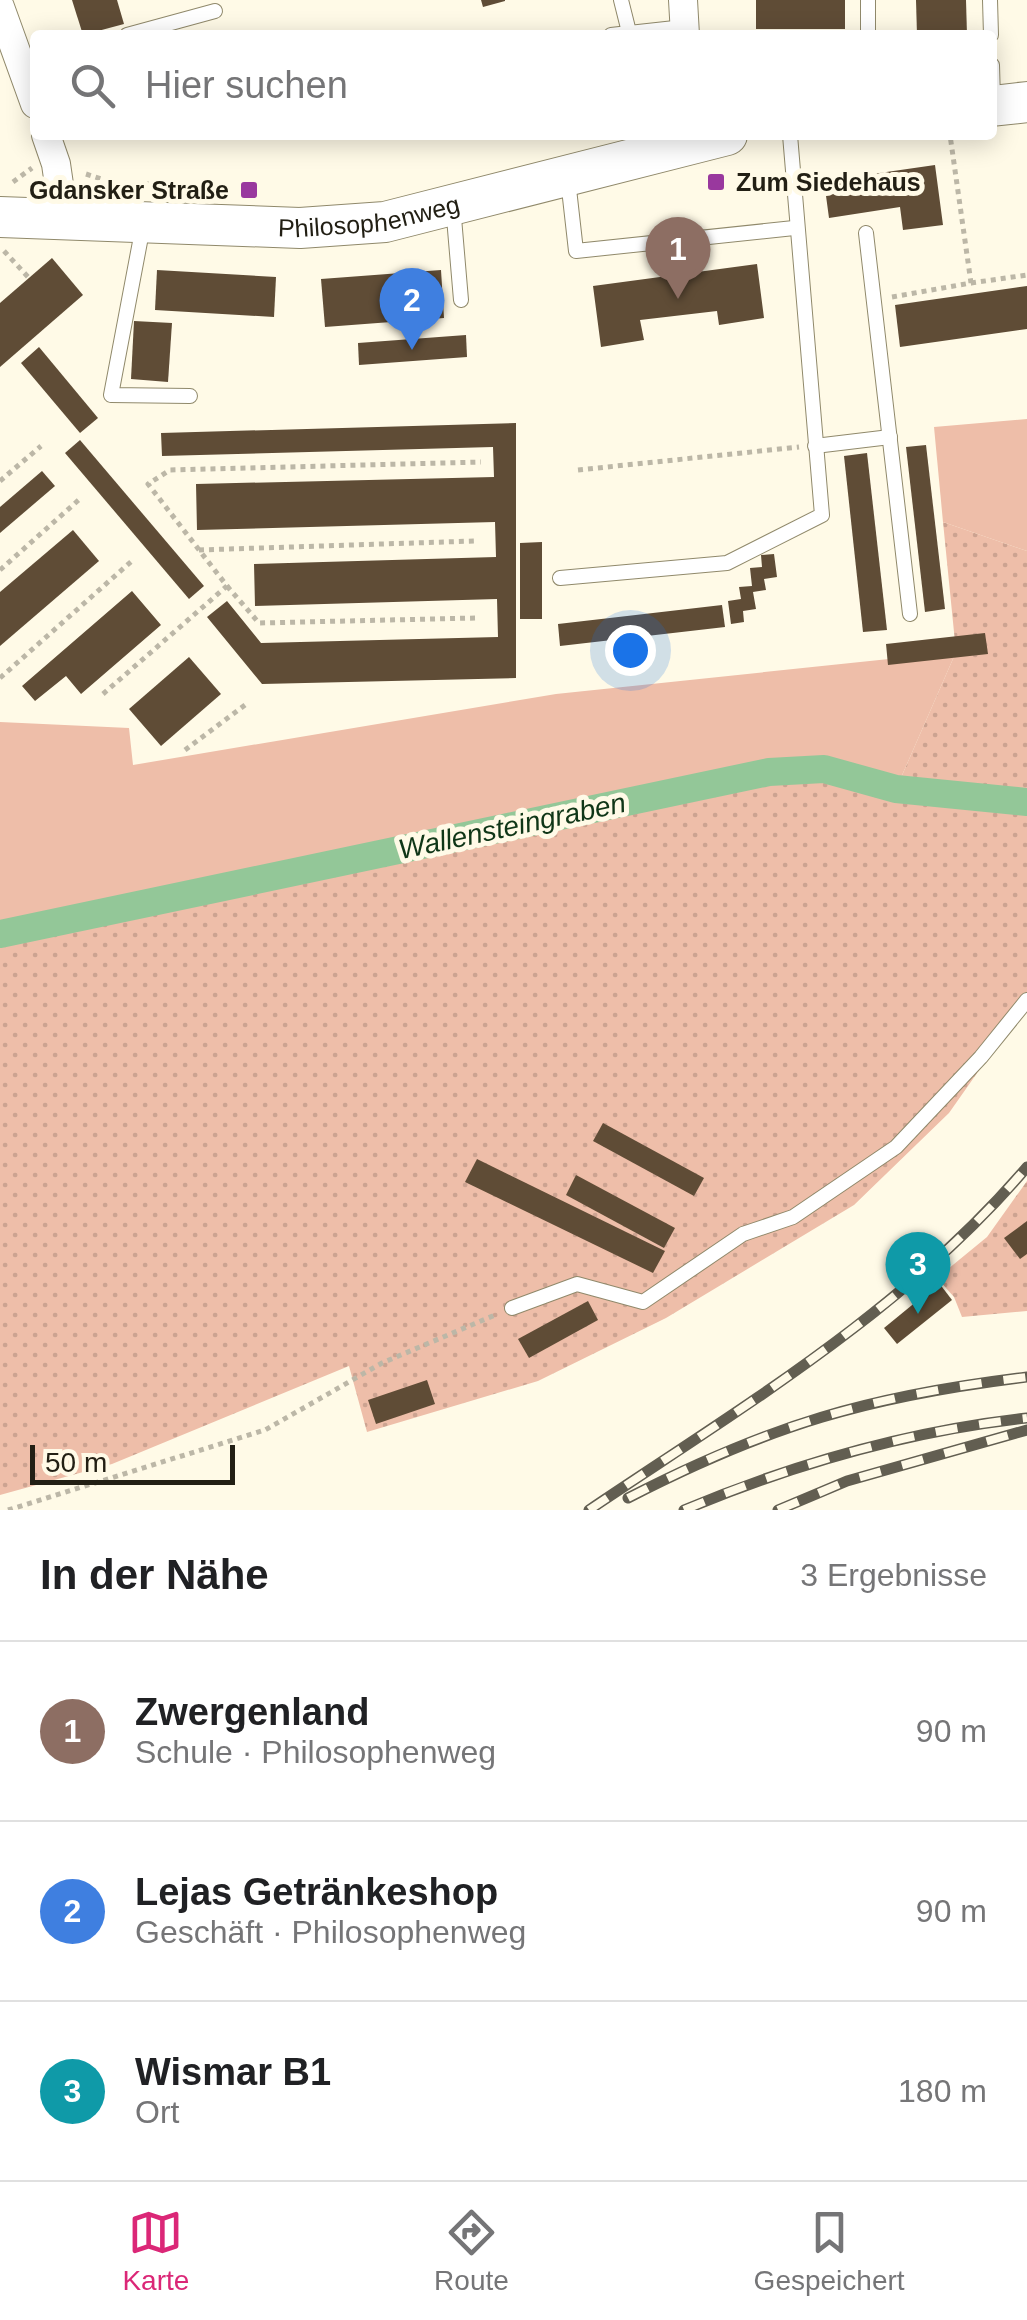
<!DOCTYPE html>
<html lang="de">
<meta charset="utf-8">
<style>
:root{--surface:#fff;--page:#f2f2f2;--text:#202124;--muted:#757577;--line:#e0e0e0;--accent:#db2777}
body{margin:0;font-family:Arial,sans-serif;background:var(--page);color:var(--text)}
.scale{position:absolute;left:30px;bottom:25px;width:205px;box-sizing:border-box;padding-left:10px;border:5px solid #221f14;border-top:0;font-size:28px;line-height:35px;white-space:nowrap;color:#221f14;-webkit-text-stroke:8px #fffae7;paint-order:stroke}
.you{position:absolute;left:630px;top:650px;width:35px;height:35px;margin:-25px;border:8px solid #fff;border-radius:50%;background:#1a73e8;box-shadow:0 0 0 15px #1a73e833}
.badge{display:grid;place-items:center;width:65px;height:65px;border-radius:50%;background:var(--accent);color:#fff;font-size:32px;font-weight:700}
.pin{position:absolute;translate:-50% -82px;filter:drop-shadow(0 2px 5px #0008)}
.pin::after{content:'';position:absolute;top:52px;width:35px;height:30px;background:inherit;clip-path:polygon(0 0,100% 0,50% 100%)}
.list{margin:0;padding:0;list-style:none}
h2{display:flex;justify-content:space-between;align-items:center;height:130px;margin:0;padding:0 40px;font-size:42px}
h2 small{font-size:32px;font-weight:400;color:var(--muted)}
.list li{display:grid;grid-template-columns:65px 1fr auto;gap:30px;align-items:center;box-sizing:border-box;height:180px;padding:0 40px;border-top:2px solid var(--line)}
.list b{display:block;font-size:38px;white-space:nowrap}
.list p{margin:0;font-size:32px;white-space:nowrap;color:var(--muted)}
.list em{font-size:32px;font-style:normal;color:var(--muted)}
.icon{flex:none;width:55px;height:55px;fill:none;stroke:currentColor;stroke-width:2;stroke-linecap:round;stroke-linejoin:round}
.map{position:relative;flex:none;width:1027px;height:1510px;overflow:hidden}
.search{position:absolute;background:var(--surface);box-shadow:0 5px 25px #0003;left:30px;right:30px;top:30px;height:110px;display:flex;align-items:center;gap:25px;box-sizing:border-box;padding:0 35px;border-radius:10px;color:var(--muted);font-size:38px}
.sheet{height:670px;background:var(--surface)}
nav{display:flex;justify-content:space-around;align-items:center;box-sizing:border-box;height:140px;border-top:2px solid var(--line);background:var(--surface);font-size:28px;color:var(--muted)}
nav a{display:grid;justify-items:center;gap:5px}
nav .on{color:var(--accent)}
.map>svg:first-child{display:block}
</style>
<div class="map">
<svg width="1027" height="1510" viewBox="0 0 1027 1510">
<defs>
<pattern id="grass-dots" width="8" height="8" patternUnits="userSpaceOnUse" patternTransform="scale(2.5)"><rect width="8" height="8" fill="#eebea9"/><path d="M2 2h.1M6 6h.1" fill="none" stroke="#cca391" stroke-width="1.8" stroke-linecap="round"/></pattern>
</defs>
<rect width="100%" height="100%" fill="#fffae7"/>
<g fill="url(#grass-dots)">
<polygon points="943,522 1027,551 1027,1002 949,1113 854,1205 666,1318 538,1381 367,1432 349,1366 112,1464 0,1495 0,934 769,772 824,769 896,789 956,652"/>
<polygon points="1027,1181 1027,1311 962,1317 954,1297 937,1278 987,1237"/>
</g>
<g fill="#eebea9">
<polygon points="1027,419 1027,551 943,522 934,427"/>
<polygon points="956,652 896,789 824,769 769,772 0,934 0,722 129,728 133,765 556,694"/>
</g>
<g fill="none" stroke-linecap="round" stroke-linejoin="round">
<polyline stroke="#93c798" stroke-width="28" points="0,934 769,772 824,769 896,789 1027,802"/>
</g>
<g fill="#5f4c36">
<polygon points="72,0 117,0 124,24 83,35"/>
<polygon points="481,0 505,0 505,1 483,7"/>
<rect x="756" y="0" width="89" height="29"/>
<polygon points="916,0 966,0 967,35 917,35"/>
<polygon points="935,165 943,225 903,230 900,207 829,218 824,181"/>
<polygon points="52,258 83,295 0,367 0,303"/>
<polygon points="757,264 764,318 719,325 717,311 640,320 644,340 601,347 593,286"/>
<polygon points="157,270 276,277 274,317 155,310"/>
<polygon points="441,270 444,318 325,327 321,279"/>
<polygon points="1027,286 1027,329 900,347 895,305"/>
<polygon points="134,321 172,323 168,382 131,379"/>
<polygon points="466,335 467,357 359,365 358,343"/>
<polygon points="39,347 98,418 80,433 21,363"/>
<polygon points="516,423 516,678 262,684 207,617 227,601 261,643 498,637 497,599 255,606 254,564 496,557 495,522 197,530 196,484 494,477 493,447 162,456 161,433"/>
<polygon points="80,440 204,586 189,599 65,453"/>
<polygon points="926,445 945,609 925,612 906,447"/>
<polygon points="867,453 887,630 863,632 844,456"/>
<polygon points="42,471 55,486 0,533 0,507"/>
<polygon points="73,530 99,561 0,646 0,592"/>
<polygon points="542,542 542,619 520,619 520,543"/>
<polygon points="774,554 777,577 764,579 766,590 753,592 756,609 743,611 744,622 731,624 728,601 741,599 739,587 752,586 750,568 762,567 761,555"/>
<polygon points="132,591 161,625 81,694 66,676 35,701 22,686"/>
<polygon points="722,605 725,627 560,646 558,624"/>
<polygon points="985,633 988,654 888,665 886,644"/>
<polygon points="189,657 221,694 161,746 129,709"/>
<polygon points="603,1123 704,1178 694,1196 593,1141"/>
<polygon points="477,1159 665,1251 653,1273 465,1182"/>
<polygon points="576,1175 675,1228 664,1248 566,1195"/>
<polygon points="1027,1221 1027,1254 1020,1259 1004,1238"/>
<polygon points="939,1283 952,1300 897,1344 884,1328"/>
<polygon points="588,1301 598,1320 529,1358 518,1339"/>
<polygon points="427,1380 435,1404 376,1424 368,1400"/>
</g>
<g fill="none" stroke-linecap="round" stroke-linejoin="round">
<g stroke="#90896b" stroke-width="16">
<g id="service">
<polyline points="621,0 629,32"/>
<polyline points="990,0 991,35"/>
<polyline points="127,35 215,11"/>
<polyline points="611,35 684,27"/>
<polyline points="868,35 868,0"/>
<polyline points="992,65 993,100"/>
<polyline points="568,180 576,251 794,228"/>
<polyline points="453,206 461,300"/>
<polyline points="143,226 111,395 190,396"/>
<polyline points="866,233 910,614"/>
<polyline points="815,446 890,437"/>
<polyline points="560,578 727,563 822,515 790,135"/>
<polyline points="512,1308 577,1284 643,1302 743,1234 793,1217 896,1147 981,1057 1027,1000"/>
</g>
</g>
<g stroke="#90896b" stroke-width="30">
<g id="minor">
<polyline points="683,0 685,35"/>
<polyline points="0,7 35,104"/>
<polyline points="46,135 56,164 64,219"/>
</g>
</g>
<g stroke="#90896b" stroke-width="42">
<g id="secondary">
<polyline points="992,106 1027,102"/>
<path id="s1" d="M0,217l300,11 85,-6 342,-87"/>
</g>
</g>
<g stroke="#bcb7a7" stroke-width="5" stroke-dasharray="5 5" stroke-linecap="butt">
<polyline points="578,35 595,34"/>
<polyline points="86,174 114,183 151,184"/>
<polyline points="13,182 32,168"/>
<polyline points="4,251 29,278"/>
<polyline points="971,283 1027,275"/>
<polyline points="892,297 971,283 950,135"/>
<polyline points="578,470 799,447"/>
<polyline points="0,481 41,446"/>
<polyline points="199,550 474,541"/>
<polyline points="0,570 82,497"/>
<polyline points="227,586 259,623 476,618"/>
<polyline points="0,678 134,559"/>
<polyline points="103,694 227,586 148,484 170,470 481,462"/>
<polyline points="185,750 249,702"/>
<polyline points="8,1510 265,1430 382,1363 495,1315"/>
</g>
<use href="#service" stroke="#fff" stroke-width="14"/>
<use href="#minor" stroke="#fff" stroke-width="28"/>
<use href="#secondary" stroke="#fff" stroke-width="40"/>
<g stroke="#625e51" stroke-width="11">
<g id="rail">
<path d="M628,1498c142,-73 241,-102 399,-121"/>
<path d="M589,1510c156,-105 315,-199 438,-343"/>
<path d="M684,1510c110,-46 224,-79 343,-92"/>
<polyline points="778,1510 847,1481 1027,1430"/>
</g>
</g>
<use href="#rail" stroke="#fffae7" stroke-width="8" stroke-dasharray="22" stroke-linecap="butt"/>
</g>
<g fill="#99389e" stroke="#fffae7" stroke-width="4">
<rect x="706" y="172" width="20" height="20" rx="5"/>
<rect x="239" y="180" width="20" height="20" rx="5"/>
</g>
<g text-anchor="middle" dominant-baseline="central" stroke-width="10" stroke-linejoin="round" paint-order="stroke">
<g font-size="25" font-weight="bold" fill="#221f14" stroke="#fffae7" text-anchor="start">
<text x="736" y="182">Zum Siedehaus</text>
<text x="229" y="190" text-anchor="end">Gdansker Straße</text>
</g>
<g font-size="25" fill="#221f14" stroke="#fffae7">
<text stroke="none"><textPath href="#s1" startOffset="370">Philosophenweg</textPath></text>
</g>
<g font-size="28" font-style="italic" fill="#0f3617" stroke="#fffae7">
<text transform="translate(512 826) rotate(-12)">Wallensteingraben</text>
</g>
</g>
</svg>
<div class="scale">50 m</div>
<div class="you"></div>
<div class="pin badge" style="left:678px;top:299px;background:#8d6e63">1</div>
<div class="pin badge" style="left:412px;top:350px;background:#3f7fe0">2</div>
<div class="pin badge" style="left:918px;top:1314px;background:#0f9aa8">3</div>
<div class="search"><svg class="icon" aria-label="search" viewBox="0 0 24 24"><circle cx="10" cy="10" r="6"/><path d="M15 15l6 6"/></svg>Hier suchen</div>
</div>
<section class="sheet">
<h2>In der Nähe<small>3 Ergebnisse</small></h2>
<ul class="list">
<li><span class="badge" style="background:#8d6e63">1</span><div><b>Zwergenland</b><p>Schule · Philosophenweg</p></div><em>90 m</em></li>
<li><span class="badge" style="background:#3f7fe0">2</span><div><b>Lejas Getränkeshop</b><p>Geschäft · Philosophenweg</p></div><em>90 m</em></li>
<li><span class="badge" style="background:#0f9aa8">3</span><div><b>Wismar B1</b><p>Ort</p></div><em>180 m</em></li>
</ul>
</section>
<nav>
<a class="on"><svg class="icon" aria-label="map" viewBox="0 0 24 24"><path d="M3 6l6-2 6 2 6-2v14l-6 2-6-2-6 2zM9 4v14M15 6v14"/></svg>Karte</a>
<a><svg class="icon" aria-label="directions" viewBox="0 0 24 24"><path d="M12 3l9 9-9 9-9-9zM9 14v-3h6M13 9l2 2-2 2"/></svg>Route</a>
<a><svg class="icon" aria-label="saved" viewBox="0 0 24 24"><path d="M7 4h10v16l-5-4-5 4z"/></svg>Gespeichert</a>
</nav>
